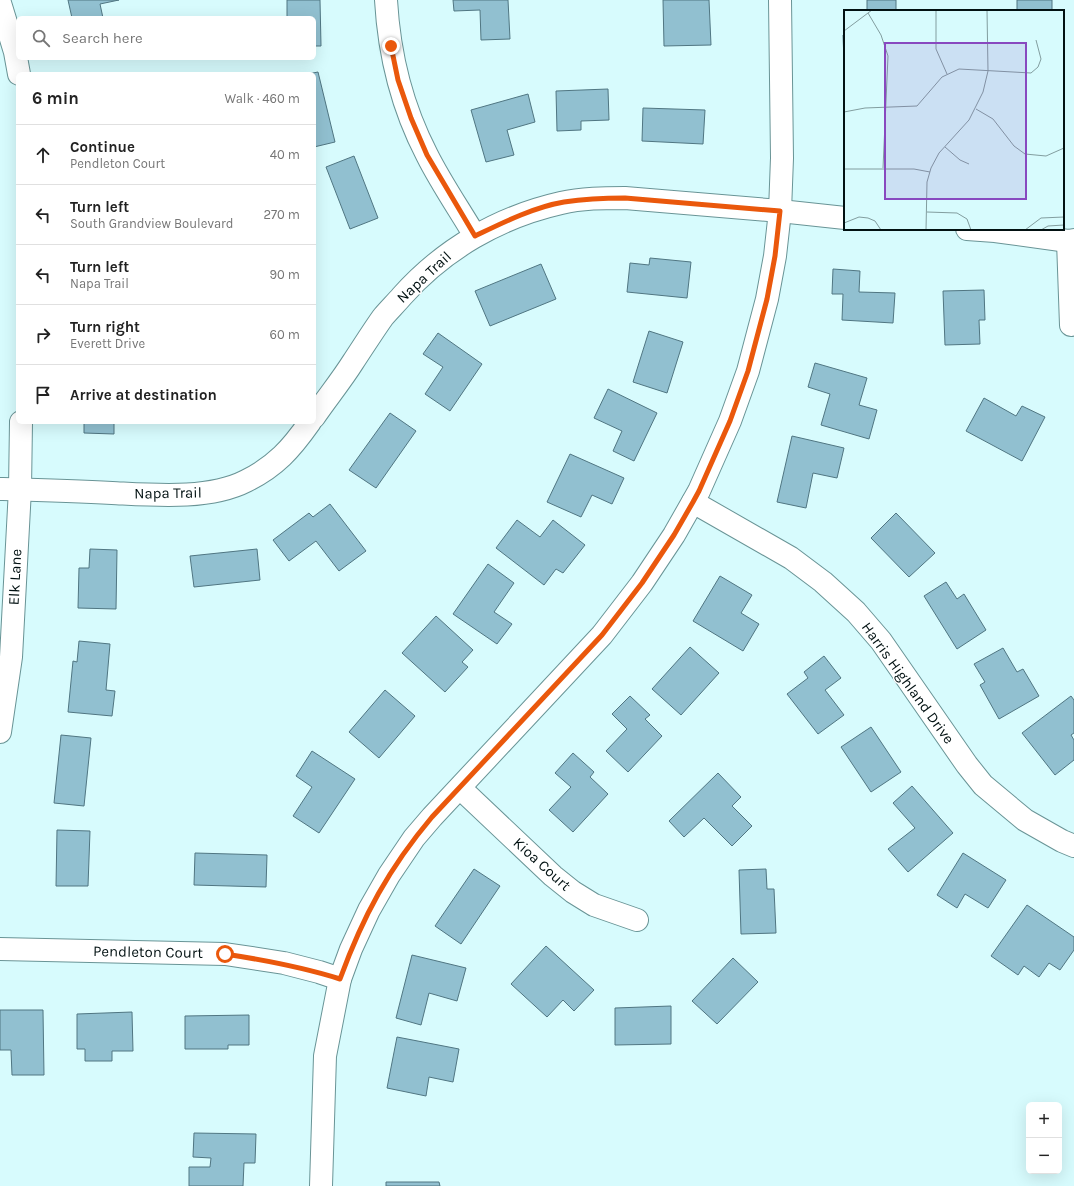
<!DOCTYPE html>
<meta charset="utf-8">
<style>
:root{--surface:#fff;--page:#f6f6f6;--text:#222;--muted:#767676;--line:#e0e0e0}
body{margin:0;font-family:Karla,sans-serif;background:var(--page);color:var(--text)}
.controls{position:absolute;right:12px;bottom:12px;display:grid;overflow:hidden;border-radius:6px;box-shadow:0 4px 16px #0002}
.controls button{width:36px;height:36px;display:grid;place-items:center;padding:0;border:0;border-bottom:1px solid var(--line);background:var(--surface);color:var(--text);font:20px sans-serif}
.stop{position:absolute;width:12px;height:12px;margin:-9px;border:3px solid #ea580c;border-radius:50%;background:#fff}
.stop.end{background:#ea580c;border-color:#fff;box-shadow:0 1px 4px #0008}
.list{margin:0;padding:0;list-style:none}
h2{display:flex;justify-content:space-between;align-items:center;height:52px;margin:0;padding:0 16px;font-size:17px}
h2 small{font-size:13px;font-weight:400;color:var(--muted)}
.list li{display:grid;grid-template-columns:26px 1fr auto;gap:12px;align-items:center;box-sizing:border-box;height:60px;padding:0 16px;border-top:1px solid var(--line)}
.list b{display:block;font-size:15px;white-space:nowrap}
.list p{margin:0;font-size:13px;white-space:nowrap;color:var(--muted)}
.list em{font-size:13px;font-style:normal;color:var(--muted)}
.icon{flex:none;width:22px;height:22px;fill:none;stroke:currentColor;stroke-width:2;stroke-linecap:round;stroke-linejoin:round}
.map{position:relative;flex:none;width:1074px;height:1186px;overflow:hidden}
.search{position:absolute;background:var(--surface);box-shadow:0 4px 16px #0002;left:16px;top:16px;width:300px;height:44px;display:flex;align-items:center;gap:10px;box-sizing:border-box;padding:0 14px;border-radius:6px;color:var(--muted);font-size:15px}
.panel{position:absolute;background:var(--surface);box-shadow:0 4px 16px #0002;left:16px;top:72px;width:300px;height:352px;border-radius:6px}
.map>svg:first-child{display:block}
</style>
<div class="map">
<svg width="1074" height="1186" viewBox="0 0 1074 1186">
<rect width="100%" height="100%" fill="#d7fbfd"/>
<g fill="#91c0d0" stroke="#507682">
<polygon points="68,0 119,0 100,4 103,18 72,18"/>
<polygon points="287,0 320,0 321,46 314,46 314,18 287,18"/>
<polygon points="453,0 508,0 510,39 481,40 480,10 454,11"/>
<polygon points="663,0 709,0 711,45 664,46"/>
<rect x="867" y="0" width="29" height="11"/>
<rect x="1017" y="0" width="35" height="11"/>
<polygon points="843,35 845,35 845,61 844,61"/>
<polygon points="318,72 335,142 314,147 314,74 308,74"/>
<polygon points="608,89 609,120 581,121 581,130 557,131 556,91"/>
<polygon points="528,94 535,122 507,130 514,155 486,162 471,110"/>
<polygon points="643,108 705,110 703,144 642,141"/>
<polygon points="354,156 378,218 350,229 326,167"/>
<polygon points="650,258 691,262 687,298 627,292 630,263 649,265"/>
<polygon points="541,264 556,299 490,326 475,291"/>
<polygon points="833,269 860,271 859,292 895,293 893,323 842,320 843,294 832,294"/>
<polygon points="984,290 985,320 979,320 980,344 945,345 943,291"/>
<polygon points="649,331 683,342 667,393 633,382"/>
<polygon points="438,333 482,364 450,411 425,394 443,367 423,354"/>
<polygon points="815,363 867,378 859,405 877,410 869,439 821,425 830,394 808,387"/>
<polygon points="608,389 657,413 634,461 613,451 622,431 594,418"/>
<polygon points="984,398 1016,416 1022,406 1045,417 1022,461 966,431"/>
<polygon points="390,413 416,431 376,488 349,470"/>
<polygon points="84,422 114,422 114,434 84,433"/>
<polygon points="792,436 844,448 837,478 813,473 806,508 777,502"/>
<polygon points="570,454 624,478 612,504 592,495 581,517 547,502"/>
<polygon points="330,504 366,551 339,571 316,541 289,561 273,540 309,513 313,517"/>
<polygon points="896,513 935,553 909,577 871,538"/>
<polygon points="517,520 540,537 553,520 585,545 563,573 556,569 544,585 496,548"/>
<polygon points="90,549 117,550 116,609 78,608 79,568 89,568"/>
<polygon points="257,549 260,580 194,587 190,556"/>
<polygon points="488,564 514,583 494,612 512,624 497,644 453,614"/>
<polygon points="720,576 752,595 741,613 759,624 743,651 693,621"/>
<polygon points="946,582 957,599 964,594 986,630 957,649 924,596"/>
<polygon points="436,616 473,650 462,662 468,667 445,692 402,653"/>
<polygon points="79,641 110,644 106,690 115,691 112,716 68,712 73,661 77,662"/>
<polygon points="690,647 719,673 681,715 652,689"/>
<polygon points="1003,648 1017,672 1023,669 1039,696 999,719 980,685 985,682 974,664"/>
<polygon points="824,656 841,678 825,690 844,715 818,734 787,694 808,678 804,672"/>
<polygon points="385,690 415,716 379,758 349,732"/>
<polygon points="630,696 650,715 645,719 662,736 628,772 606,751 627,729 612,714"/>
<polygon points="1071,696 1074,700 1074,733 1071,735 1074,740 1074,760 1055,775 1022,733"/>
<polygon points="871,727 901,772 871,792 841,747"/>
<polygon points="61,735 91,738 84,806 54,803"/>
<polygon points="312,751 355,779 319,833 293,816 312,787 296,776"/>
<polygon points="573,753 594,772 590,777 608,794 573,832 549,810 571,787 555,773"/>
<polygon points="718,773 741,797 732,806 752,826 732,846 704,818 684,837 669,821"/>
<polygon points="912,786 953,833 908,872 888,849 915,828 893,803"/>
<polygon points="57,830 90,831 88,886 56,886"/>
<polygon points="195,853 267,855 266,887 194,885"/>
<polygon points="963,853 1006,880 988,908 965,894 957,908 937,895"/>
<polygon points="474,869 500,886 461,944 435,926"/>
<polygon points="766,869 767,889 774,889 776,933 741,934 739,870"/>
<polygon points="1027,905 1074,937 1074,950 1060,970 1049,963 1039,977 1024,966 1018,975 991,956"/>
<polygon points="546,946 594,990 574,1011 563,1000 547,1017 511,984"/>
<polygon points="412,955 466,968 457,1001 429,993 421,1025 396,1018"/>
<polygon points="733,958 758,982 717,1024 692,1001"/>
<polygon points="671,1006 671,1044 615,1045 615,1008"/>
<polygon points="0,1010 43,1010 44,1075 12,1075 11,1050 0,1050"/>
<polygon points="132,1012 133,1051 112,1051 112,1061 85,1061 85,1049 77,1049 77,1014"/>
<polygon points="249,1015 249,1045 228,1045 228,1049 185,1049 185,1016"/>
<polygon points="397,1037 459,1049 453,1082 429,1077 426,1096 387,1088"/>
<polygon points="194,1133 256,1134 255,1163 244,1163 243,1186 189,1186 189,1167 210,1167 211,1158 193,1157"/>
<polygon points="386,1182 439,1182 440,1186 386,1186"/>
</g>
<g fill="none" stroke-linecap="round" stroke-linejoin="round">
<g stroke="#699496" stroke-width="24">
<g id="minor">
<path d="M386,0c3,53 16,107 41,155 14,28 32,54 48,81"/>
<polyline points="0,3 15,52 19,74"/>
<polyline points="967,229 995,231 1068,241 1074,240"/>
<polyline points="1068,241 1071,325"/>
<path d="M314,417c13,-19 27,-36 39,-55 10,-15 20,-31 30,-45 6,-7 13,-14 19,-21 42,-47 97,-79 159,-93 21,-5 43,-5 64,-5l155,13 65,7"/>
<path d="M0,489c37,1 75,2 112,4 41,2 97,7 134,-12 30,-15 45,-32 64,-59"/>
<polyline points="693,502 791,558 823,582 856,612 881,641 967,765 983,785 1025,820 1062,841 1074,846"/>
<polyline points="0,732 11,657 20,489 21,422"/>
<polyline points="460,788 553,876 573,892 594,905 637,920"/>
<polyline points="0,949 225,954 284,963 319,972 340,979"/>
<polyline points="321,1186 325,1056 340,979 351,949 369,910 389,875 414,838 432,817 602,635 642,583 674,535 699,491 730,421 748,371 767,299 775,256 780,211 782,158 780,0"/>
</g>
</g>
<use href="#minor" stroke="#fff" stroke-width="22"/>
</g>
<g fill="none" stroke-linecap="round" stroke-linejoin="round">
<path stroke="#ea580c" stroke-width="5" d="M225,954c39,6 77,13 115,25 23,-63 49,-111 92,-162l170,-182 40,-52 32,-48 19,-33 6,-11 31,-70 18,-50 19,-72 8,-43 5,-45 -155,-13c-21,0 -41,1 -61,4 -30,5 -62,21 -89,34l-48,-81 -16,-37 -13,-38 -7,-34"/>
</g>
<g text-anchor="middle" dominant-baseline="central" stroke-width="3" stroke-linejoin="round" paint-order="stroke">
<g font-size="15" fill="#021112" stroke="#fff">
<text transform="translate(424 277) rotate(-43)">Napa Trail</text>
<text transform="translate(168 493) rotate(-1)">Napa Trail</text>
<text transform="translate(15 577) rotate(-87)">Elk Lane</text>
<text transform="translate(908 683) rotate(54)">Harris Highland Drive</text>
<text transform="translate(542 864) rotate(42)">Kioa Court</text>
<text transform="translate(148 952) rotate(1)">Pendleton Court</text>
</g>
</g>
<g transform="translate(844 10)">
<rect width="220" height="220" fill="#d7fbfd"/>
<path fill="none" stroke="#829d9f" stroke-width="1" d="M92,0v39l11,25M24,3l13,22 7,21 -5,112M0,21l28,-21M132,99l17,10 21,27 11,8 21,2 18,-8M0,102l21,-4 52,-2 25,-29 17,-8 72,4 7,-6 3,-8 -5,-19M101,137l15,13 9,4M0,159h70l16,3M83,202l30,1 10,6 4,11M0,213l15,-6 9,1 7,3 6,9M82,220l1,-48 4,-14 8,-15 30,-33 14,-28 5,-21 -1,-61M181,220l16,-12 23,-1M197,220l7,-4 16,-1"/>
<path fill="#8849bf" fill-opacity="0.15" stroke="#8849bf" stroke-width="2" d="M41,33h141v156h-141z"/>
<rect width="220" height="220" fill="none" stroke="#021112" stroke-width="2"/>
</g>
</svg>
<div class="controls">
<button>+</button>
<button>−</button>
</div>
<div class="stop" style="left:225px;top:954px"></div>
<div class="stop end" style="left:391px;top:46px"></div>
<div class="search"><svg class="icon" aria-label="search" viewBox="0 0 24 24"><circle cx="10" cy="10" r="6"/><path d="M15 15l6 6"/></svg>Search here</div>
<section class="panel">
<h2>6 min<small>Walk · 460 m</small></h2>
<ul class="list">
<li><svg class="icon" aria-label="ahead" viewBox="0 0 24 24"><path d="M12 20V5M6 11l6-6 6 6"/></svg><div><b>Continue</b><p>Pendleton Court</p></div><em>40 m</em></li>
<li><svg class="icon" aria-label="left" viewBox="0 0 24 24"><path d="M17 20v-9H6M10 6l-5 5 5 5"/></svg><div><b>Turn left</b><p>South Grandview Boulevard</p></div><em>270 m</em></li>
<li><svg class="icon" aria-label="left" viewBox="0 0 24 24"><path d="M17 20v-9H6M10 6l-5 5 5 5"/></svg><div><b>Turn left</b><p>Napa Trail</p></div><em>90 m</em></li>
<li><svg class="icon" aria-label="right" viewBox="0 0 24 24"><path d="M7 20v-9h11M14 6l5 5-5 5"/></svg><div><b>Turn right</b><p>Everett Drive</p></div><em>60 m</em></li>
<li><svg class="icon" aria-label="arrive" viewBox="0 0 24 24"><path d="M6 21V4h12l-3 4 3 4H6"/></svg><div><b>Arrive at destination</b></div></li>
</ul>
</section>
</div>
